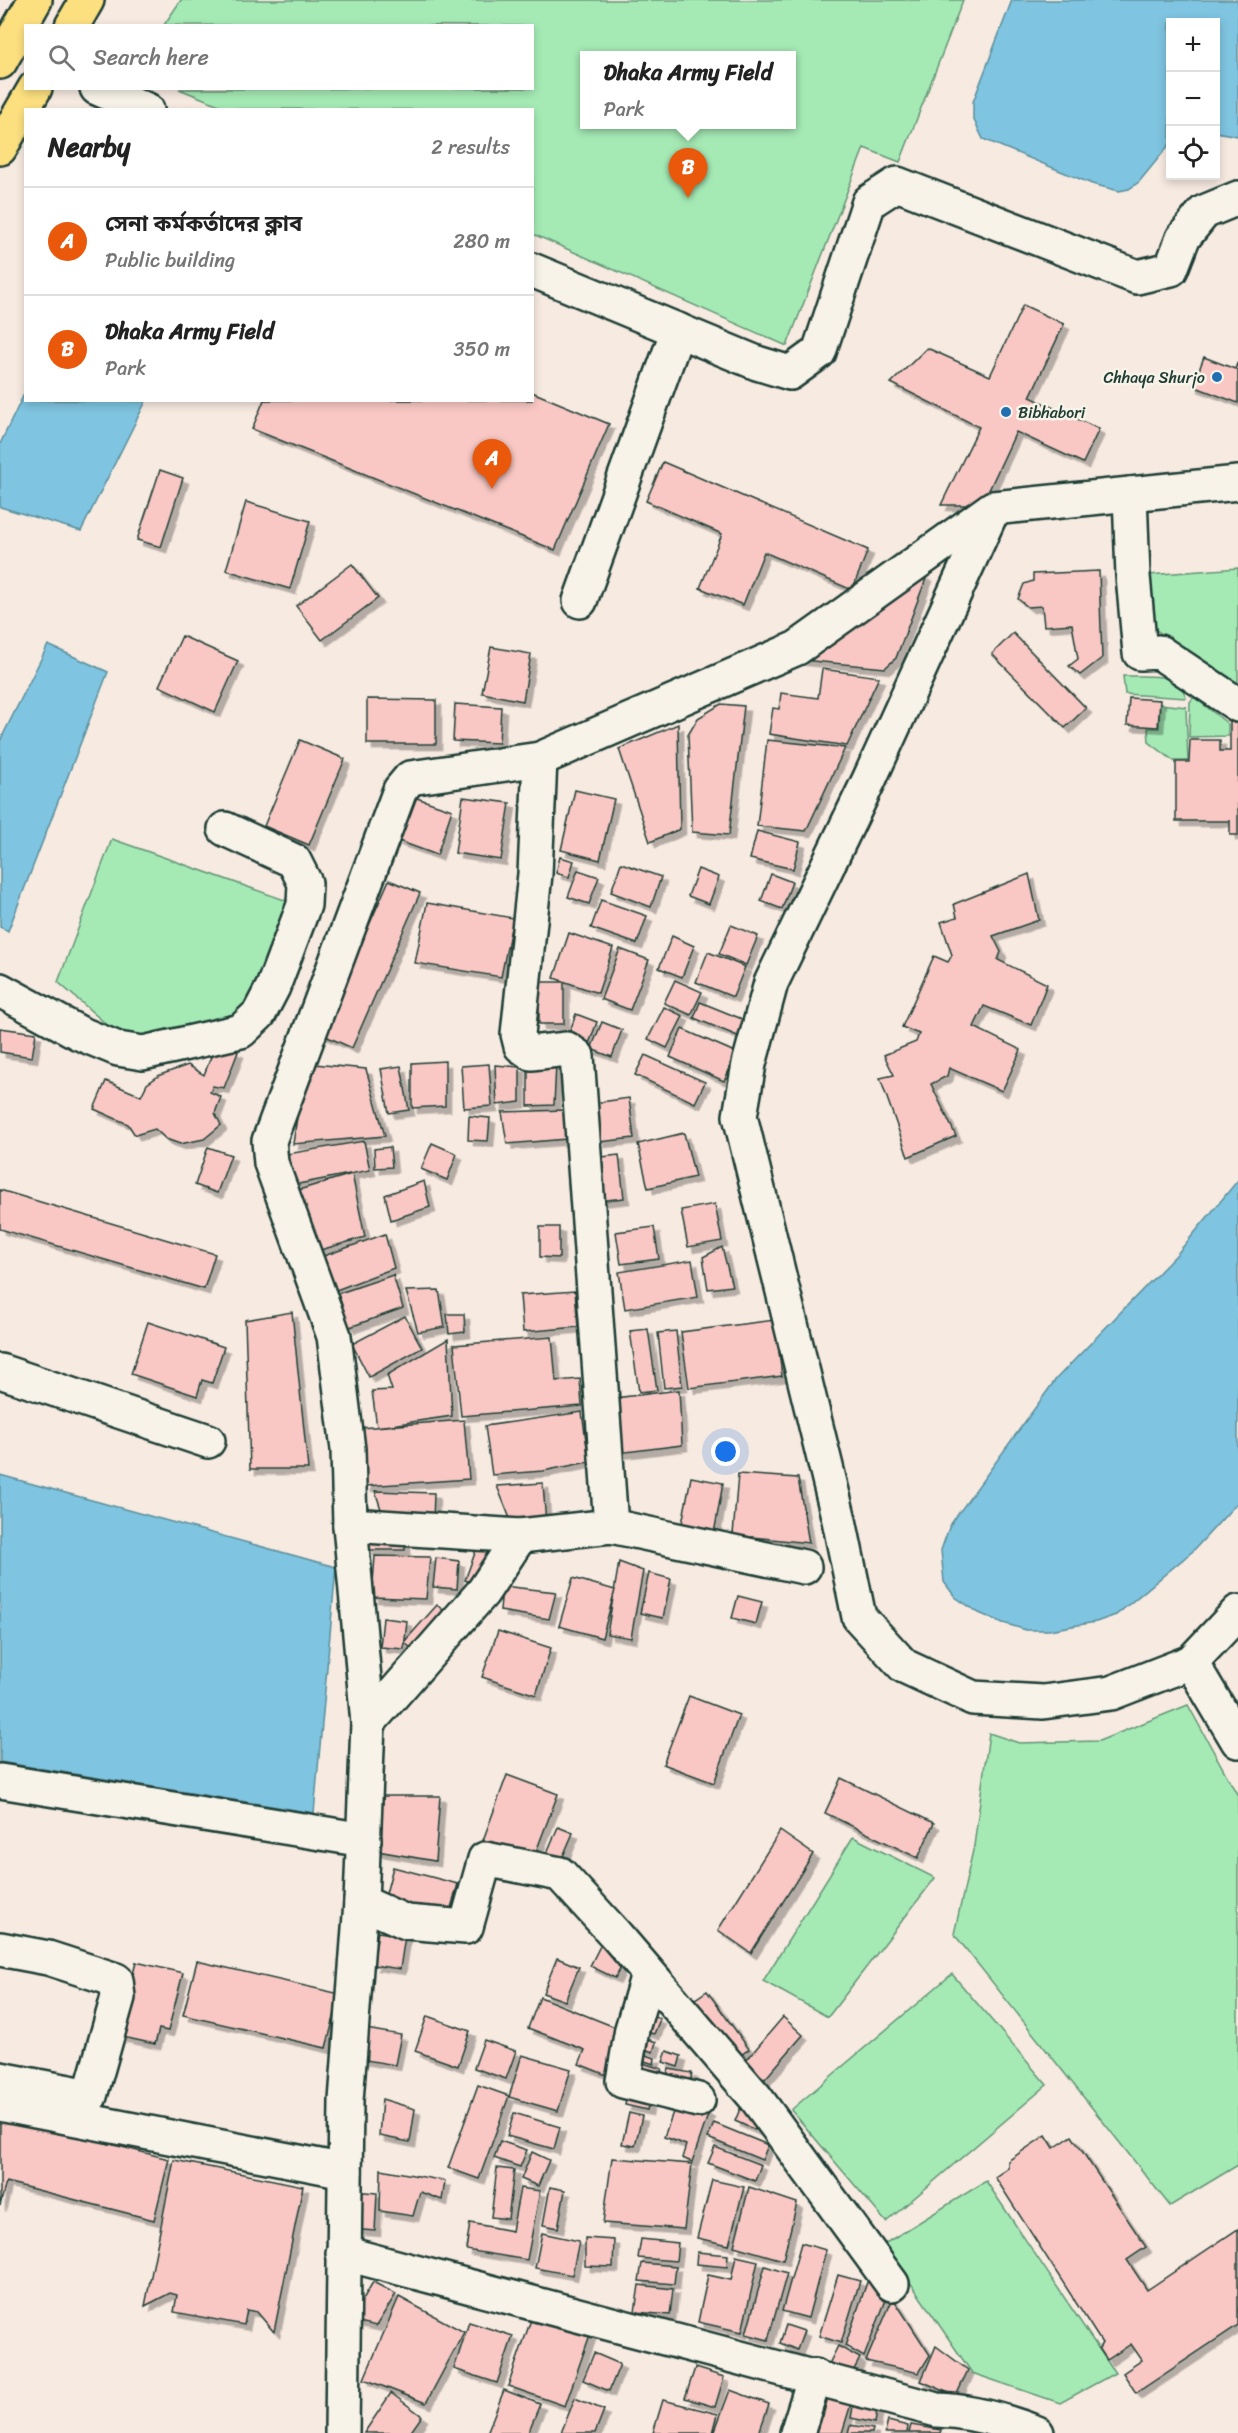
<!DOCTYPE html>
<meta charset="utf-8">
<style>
:root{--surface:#fff;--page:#f2f2f2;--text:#222;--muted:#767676;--line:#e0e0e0;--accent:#ea580c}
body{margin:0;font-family:Sriracha,"Noto Sans Bengali",sans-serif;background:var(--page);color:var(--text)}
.controls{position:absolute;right:18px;top:18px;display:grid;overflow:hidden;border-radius:0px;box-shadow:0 3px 9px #0003}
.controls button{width:54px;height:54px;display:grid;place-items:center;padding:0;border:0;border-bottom:2px solid var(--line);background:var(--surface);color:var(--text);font:30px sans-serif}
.you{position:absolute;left:726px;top:1452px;width:21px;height:21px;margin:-15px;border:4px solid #fff;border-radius:50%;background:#1a73e8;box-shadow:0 0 0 9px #1a73e833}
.badge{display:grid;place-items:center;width:39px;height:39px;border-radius:50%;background:var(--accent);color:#fff;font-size:20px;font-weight:700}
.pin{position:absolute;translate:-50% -50px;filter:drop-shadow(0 2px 3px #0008)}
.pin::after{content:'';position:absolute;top:32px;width:21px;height:18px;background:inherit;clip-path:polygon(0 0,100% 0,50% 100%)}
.popup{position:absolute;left:580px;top:51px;width:216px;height:78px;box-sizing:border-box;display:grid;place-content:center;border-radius:0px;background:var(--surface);filter:drop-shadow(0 2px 4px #0005);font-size:20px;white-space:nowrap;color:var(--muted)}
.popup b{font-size:22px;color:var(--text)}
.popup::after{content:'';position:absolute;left:50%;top:100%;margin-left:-12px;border:12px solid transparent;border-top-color:var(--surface)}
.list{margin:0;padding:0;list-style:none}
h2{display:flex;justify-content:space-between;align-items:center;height:78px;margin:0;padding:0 24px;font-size:26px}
h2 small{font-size:20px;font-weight:400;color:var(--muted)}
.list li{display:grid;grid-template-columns:39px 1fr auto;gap:18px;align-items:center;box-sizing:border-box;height:108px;padding:0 24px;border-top:2px solid var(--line)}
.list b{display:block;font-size:22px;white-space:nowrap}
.list p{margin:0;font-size:20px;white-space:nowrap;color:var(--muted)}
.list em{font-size:20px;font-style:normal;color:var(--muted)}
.icon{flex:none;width:33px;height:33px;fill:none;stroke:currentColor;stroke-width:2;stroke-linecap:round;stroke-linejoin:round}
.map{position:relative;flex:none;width:1238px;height:2433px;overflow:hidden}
.search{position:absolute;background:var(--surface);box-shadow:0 3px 9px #0003;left:24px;top:24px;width:510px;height:66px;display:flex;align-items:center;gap:15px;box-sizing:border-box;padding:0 21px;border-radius:0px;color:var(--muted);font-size:22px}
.panel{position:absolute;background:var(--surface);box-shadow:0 3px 9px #0003;left:24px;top:108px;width:510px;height:294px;border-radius:0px}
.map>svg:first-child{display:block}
</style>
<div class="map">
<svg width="1238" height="2433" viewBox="0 0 1238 2433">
<defs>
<filter id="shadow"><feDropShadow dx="5.5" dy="5.5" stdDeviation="0" flood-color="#0004"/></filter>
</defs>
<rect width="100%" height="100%" fill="#f7eae1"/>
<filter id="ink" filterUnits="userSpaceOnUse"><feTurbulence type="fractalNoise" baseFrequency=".0167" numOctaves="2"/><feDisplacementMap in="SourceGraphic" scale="12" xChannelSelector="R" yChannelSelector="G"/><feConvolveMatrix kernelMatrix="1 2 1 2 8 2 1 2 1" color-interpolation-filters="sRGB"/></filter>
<g filter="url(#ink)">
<g fill="#a5eab5" stroke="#629474" stroke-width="1.5" fill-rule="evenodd">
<path d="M181,0h782l-63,162 -36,-14 -77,198 -254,-112 -1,-124 -303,-1 -50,-20 353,-1v-62l-368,-1zM584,56h208v68h-208z"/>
<polygon points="1238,568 1238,687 1152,627 1149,575"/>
<path d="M1123,676c22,1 57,-6 63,22l-61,-4z"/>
<polygon points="1194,697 1228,724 1228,736 1189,737 1190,702"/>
<polygon points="1160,704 1186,707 1188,761 1174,761 1149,742 1148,728 1159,728"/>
<polygon points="112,839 293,903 259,1013 138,1052 58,982"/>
<polygon points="1188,1705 1238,1796 1238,2165 1170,2206 954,1934 974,1846 989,1733 1019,1743 1099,1741"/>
<polygon points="853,1837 935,1878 828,2017 763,1981"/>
<polygon points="952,1974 1047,2085 886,2222 791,2110"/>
<polygon points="986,2181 1115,2373 1060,2403 972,2373 884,2244"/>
</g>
<g fill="#7fc4e0" stroke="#598e9b" stroke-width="1.5">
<polygon points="1012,0 1238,0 1238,136 1216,132 1216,22 1170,22 1170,144 1139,182 1129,189 1119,191 1092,184 983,139 973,118 973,102"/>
<polygon points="25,392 26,400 146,401 81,531 0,507 0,444"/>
<polygon points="48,645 108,672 8,931 0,927 0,741"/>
<polygon points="1238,1180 1238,1502 1193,1551 1116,1615 1096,1622 1049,1630 1026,1630 1000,1622 979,1613 955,1597 944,1582 941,1550 950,1525 1056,1379 1177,1254"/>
<polygon points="0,1475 336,1567 314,1813 0,1762"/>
</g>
<g fill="#f9c8c4" stroke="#1f3d34" stroke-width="1.5" filter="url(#shadow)">
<polygon points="1023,305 1064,324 1030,397 1099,429 1083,463 1016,432 982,505 941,505 979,427 891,383 927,348 990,376"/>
<polygon points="1204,357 1235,369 1238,361 1238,403 1193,386"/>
<polygon points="532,392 609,424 555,550 252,429 264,400 532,400"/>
<polygon points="663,462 868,550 852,590 764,552 743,605 700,588 722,534 646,501"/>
<polygon points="160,470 183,478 161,547 137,540"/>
<polygon points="246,502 310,521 290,589 226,570"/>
<polygon points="352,564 378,598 322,640 296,606"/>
<polygon points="1099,571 1102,658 1080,675 1069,666 1078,659 1072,624 1044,626 1042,606 1028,607 1018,599 1024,584 1033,581 1033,574"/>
<polygon points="914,572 927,576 896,658 885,668 801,660"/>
<polygon points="1013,633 1086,708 1065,728 992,654"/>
<polygon points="182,636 238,661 215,712 159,686"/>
<polygon points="491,647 531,654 523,701 482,693"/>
<polygon points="822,669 879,677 847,746 769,734 773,708 779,709 781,693 818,698"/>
<polygon points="1129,698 1160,700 1158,727 1127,725"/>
<polygon points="367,699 436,700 436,744 367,744"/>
<polygon points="455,704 501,707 499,743 453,741"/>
<polygon points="721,704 744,706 729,835 692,832 688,735 698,718"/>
<polygon points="1230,721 1238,721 1238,835 1230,835 1230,821 1176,821 1176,762 1189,762 1190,740 1220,740 1220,751 1230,751"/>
<polygon points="678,724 680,829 650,842 619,749"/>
<polygon points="300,740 345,759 309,845 264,826"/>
<polygon points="767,740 845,748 806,831 757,826"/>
<polygon points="575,790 614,799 600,860 561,850"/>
<polygon points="411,796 452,810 437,855 396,840"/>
<polygon points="463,797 510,803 501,860 455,853"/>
<polygon points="757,831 800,842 793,869 750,859"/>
<polygon points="560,857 574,861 569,877 556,873"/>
<polygon points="621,863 661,877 651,907 611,892"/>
<polygon points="698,869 719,877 709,904 688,896"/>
<polygon points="578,870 599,877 589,904 568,897"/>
<polygon points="771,874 792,882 782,909 761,901"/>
<polygon points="1029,874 1039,920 993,936 1001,952 998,960 1047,984 1031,1025 984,1006 974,1027 1021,1050 1002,1091 949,1068 947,1076 931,1084 956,1136 908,1157 880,1078 894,1075 884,1055 916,1042 919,1034 902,1027 934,956 948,962 952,955 941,922 957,917 954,904"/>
<polygon points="389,880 420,893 352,1048 321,1034"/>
<polygon points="601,900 647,916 637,944 591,928"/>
<polygon points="427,903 513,918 501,977 415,963"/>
<polygon points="731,925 758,936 746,965 719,954"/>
<polygon points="569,933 613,948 598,993 554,978"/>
<polygon points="672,936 694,946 682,977 659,968"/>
<polygon points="620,949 649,960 630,1010 601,999"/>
<polygon points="708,952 745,967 733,997 696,982"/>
<polygon points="675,980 702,992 691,1015 664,1003"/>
<rect x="539" y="982" width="25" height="42"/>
<polygon points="700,1002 747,1021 740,1037 694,1018"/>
<polygon points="664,1007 683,1016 667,1048 648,1039"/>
<polygon points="576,1014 597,1022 587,1049 566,1042"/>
<polygon points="602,1022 622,1030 612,1057 591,1049"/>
<polygon points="0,1028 36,1033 32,1057 0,1052"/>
<polygon points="682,1029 737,1053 724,1081 670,1057"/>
<polygon points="216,1044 238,1052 224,1088 213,1086 210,1092 221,1097 215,1113 221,1125 204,1139 180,1144 166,1139 155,1129 135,1135 128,1124 94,1109 106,1081 141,1096 147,1084 160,1075 188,1065 204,1075"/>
<polygon points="645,1055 705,1082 695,1103 635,1075"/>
<polygon points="445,1061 445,1106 412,1108 412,1063"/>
<polygon points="528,1061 556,1064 554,1105 528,1106"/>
<polygon points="314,1064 366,1069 385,1136 293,1144 301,1091"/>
<polygon points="489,1064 492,1106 464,1108 461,1066"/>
<polygon points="495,1065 520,1067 520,1102 497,1105"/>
<polygon points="401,1066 409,1110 389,1113 381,1069"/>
<polygon points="629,1098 634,1138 599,1142 594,1103"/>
<polygon points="565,1110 567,1139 507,1144 502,1112"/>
<polygon points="469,1116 490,1118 488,1141 468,1140"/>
<polygon points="684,1133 695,1177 648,1188 638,1144"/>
<polygon points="364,1141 370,1170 288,1186 281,1155"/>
<polygon points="432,1143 457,1154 447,1180 421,1169"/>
<polygon points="208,1147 231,1155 217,1193 195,1185"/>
<polygon points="390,1147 392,1167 375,1168 374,1149"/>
<polygon points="619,1155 624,1198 598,1201 593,1158"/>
<polygon points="352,1174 365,1237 317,1251 292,1192"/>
<polygon points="424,1181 430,1207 391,1220 385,1195"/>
<polygon points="0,1190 215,1254 204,1289 0,1229"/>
<polygon points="715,1204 722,1241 688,1247 681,1210"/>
<polygon points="540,1227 559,1227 559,1258 540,1257"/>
<polygon points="654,1227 659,1259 621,1264 616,1232"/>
<polygon points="385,1234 394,1268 331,1292 321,1257"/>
<polygon points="722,1247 732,1286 708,1289 703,1257"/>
<polygon points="692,1260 698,1297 625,1309 619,1272"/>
<polygon points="393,1275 403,1308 350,1327 328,1297"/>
<polygon points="439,1290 445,1327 418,1332 406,1291"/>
<polygon points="575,1291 578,1327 523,1332 520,1295"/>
<polygon points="292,1312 308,1469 250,1469 245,1320"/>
<polygon points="447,1314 464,1314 465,1332 449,1334"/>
<polygon points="405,1316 422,1348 369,1377 352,1344"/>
<polygon points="775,1320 782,1376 689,1388 681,1332"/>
<polygon points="148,1322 224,1347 212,1383 202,1380 197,1396 131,1374"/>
<polygon points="648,1329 657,1390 639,1392 630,1331"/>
<polygon points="676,1331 682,1386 664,1388 658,1333"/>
<polygon points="552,1337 556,1381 580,1379 582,1406 461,1416 454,1345"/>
<polygon points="448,1339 452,1416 377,1427 372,1391 392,1390 387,1375"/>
<polygon points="679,1390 682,1445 618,1453 615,1398"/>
<polygon points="582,1412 589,1462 543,1471 492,1475 485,1426"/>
<polygon points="464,1420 469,1479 366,1486 361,1428"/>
<polygon points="738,1474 798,1478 809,1543 733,1535"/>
<polygon points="691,1477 723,1483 712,1545 679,1539"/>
<polygon points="543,1483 546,1524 513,1526 497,1486"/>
<polygon points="375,1491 434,1493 433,1523 385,1521"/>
<polygon points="368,1532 405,1533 405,1550 368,1550"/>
<polygon points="478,1545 494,1551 481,1586 465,1580"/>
<polygon points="375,1556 430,1557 426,1599 372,1597"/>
<polygon points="436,1558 459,1561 457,1589 433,1587"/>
<polygon points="619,1562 643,1571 631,1638 607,1634"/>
<polygon points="649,1573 671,1579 663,1618 640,1613"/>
<polygon points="573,1578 615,1590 602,1638 559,1626"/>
<polygon points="502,1586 556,1592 549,1619 500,1611"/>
<polygon points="738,1596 762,1602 756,1624 732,1618"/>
<polygon points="437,1605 452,1618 420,1656 404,1642"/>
<polygon points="383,1618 407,1621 404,1649 380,1647"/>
<polygon points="498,1631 551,1648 536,1695 482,1677"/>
<polygon points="689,1696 739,1715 714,1783 663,1764"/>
<polygon points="507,1775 558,1794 532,1862 482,1843"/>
<polygon points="841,1778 934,1823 918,1858 825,1813"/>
<polygon points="370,1796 440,1796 435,1861 372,1850"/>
<polygon points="558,1827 573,1833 558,1868 543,1862"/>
<polygon points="780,1831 813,1854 751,1953 718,1930"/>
<polygon points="393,1867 458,1884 446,1925 382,1909"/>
<polygon points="378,1932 405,1936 400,1969 373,1965"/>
<polygon points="601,1944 626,1956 615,1978 590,1966"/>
<polygon points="557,1958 579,1967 565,2001 543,1993"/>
<polygon points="197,1961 340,1994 326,2048 183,2015"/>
<polygon points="136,1962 183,1973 168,2031 159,2029 155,2044 118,2036"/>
<polygon points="707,1991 749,2049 730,2063 688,2004"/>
<polygon points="540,1997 627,2032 609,2076 579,2064 585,2050 528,2028"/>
<polygon points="644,2013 660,2019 654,2034 638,2029"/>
<polygon points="427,2016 470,2031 458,2066 415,2051"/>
<polygon points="783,2017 803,2035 758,2087 738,2070"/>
<polygon points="366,2029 401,2035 395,2065 360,2059"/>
<polygon points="637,2035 656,2042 653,2052 633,2045"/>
<polygon points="484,2040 516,2051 506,2079 474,2068"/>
<polygon points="634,2051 655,2058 654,2064 632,2057"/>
<polygon points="667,2051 681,2056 678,2067 663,2062"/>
<polygon points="522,2055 571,2069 558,2111 509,2097"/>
<polygon points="636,2061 662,2069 657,2085 631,2078"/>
<polygon points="669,2069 692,2073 690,2083 666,2079"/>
<polygon points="478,2085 509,2096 479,2179 448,2168"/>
<polygon points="628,2092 650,2097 647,2110 625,2105"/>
<polygon points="382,2099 415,2109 410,2142 379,2136"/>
<polygon points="677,2101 709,2112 692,2162 682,2158 686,2145 664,2137"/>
<polygon points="740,2109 760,2118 755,2130 735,2121"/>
<polygon points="514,2113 560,2127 554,2149 507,2136"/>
<polygon points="629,2113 642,2116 635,2146 622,2144"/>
<polygon points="0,2116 169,2159 154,2220 6,2182 0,2206"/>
<polygon points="714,2123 768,2145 762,2160 708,2138"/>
<polygon points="1046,2135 1054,2148 1072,2136 1146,2247 1127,2260 1147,2290 1238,2229 1238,2325 1136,2393 1123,2373 1142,2360 1131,2344 1107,2360 1099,2348 1102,2343 995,2177 1008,2168 1008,2161"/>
<polygon points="500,2141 527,2150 520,2167 494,2158"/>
<polygon points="715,2147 761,2165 755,2181 708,2163"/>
<polygon points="532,2152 549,2160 538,2186 521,2179"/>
<polygon points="612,2158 692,2164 684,2229 603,2223"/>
<polygon points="174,2160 303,2186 274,2332 257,2312 247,2310 244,2325 174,2312 177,2295 170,2293 145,2306"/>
<polygon points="497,2168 514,2170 508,2219 491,2217"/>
<polygon points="381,2169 445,2181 442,2200 420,2192 413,2216 380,2211"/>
<polygon points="712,2180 744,2187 729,2245 697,2238"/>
<polygon points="550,2187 565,2190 558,2228 543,2225"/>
<polygon points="749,2187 797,2203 783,2260 734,2246"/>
<polygon points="520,2188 540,2191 527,2260 466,2250 470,2223 512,2231"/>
<polygon points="353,2191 377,2193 375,2231 351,2229"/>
<polygon points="542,2233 579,2241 572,2275 535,2268"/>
<polygon points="585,2238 614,2240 613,2267 585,2266"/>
<polygon points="641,2239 678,2243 676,2261 638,2258"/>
<polygon points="801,2243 826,2250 808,2318 782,2311"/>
<polygon points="697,2252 728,2255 727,2267 696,2264"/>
<polygon points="736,2256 758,2261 742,2332 698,2322 708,2275 731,2280"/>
<polygon points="642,2263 676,2266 674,2284 639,2281"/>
<polygon points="873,2265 889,2292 864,2357 845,2346"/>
<polygon points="765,2266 787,2273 768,2340 746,2334"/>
<polygon points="838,2275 860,2281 841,2343 819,2336"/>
<polygon points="373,2282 396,2294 376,2326 351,2320"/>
<polygon points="639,2285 673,2289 670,2315 635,2312"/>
<polygon points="399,2297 464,2332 426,2403 364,2379"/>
<polygon points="893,2298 930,2355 919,2373 866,2361"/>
<polygon points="534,2311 591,2332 565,2406 508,2386"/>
<polygon points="469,2322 513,2336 497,2383 454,2369"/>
<polygon points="786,2325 804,2331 797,2350 780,2343"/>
<polygon points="838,2346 860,2358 849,2379 827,2368"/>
<polygon points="936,2346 968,2370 956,2396 921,2381"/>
<polygon points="594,2353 620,2364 609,2391 583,2380"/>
<polygon points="695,2368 724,2377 715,2407 685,2398"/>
<polygon points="504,2390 540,2404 528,2433 487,2433"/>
<polygon points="730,2390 769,2404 759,2433 714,2433"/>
<polygon points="391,2393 422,2416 410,2433 364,2433"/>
<polygon points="855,2395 879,2399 875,2423 851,2418"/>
<polygon points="828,2397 851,2404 842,2433 801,2433 808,2410 823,2416"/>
<polygon points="575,2398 604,2410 595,2433 561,2433"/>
<polygon points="663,2400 718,2414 713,2433 653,2433"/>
<polygon points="888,2421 908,2426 907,2433 885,2433"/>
<polygon points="850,2425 873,2429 872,2433 848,2433"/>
<polygon points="911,2425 941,2430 940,2433 909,2433"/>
</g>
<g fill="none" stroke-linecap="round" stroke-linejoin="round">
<g stroke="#1f3d34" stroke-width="38">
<g id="minor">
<polyline points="97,88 147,110"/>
<polyline points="532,270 757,363 790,373 819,352 869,202 897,184 1137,277 1171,269 1183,238 1204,212 1238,198"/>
<polyline points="1130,494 1133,576 1140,653 1159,652 1238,705"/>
<polyline points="993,509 869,780 771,983 749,1064 740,1116 839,1520 859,1617 904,1666 973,1698 1043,1702 1111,1693 1191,1662 1238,1612"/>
<polyline points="580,601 678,330"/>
<polyline points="540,759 535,874 518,1034 521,1046 531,1053 567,1049 577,1056 611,1526"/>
<polyline points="0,990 79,1033 118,1049 143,1053 241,1031 259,1014 273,987 304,905 305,883 294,861 225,829"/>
<polyline points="0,1371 208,1441"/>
<polyline points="350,1525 520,1536 611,1526 804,1567"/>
<polyline points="1191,1662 1238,1741"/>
<polyline points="368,1723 483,1592 520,1536"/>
<polyline points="0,1781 364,1840"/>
<polyline points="361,1902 406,1922 466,1927 485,1859 560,1874 615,1934 756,2098 892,2284"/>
<polyline points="0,1949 48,1958 116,1980 118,1997 90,2096 0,2079"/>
<polyline points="648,1974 632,2029 623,2081 698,2100"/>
<polyline points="0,2104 345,2171"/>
<path d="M343,2253l594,157c34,1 69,11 100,23"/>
<polyline points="342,2433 346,2101 361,1902 368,1723 350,1525 348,1449 334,1336 271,1163 269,1141 400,790 410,778 540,759 797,648 993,508 1238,483"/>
<polyline points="797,2433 815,2376"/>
</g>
</g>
<g stroke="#1f3d34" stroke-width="38">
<g id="major">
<polyline points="72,26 87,0"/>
<polyline points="0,62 35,0"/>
<polyline points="0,148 35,88"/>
</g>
</g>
<use href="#minor" stroke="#f7f3e8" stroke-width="33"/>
<use href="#major" stroke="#fce080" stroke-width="33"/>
</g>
</g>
<g fill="#1f6fb2" stroke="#f7f3e8" stroke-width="2">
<circle cx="1217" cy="377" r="6"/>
<circle cx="1006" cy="412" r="6"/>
</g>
<g text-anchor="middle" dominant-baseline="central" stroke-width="5" stroke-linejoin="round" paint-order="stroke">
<g font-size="16" fill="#1f3d34" stroke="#f7f3e8" text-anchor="end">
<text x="1205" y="377">Chhaya Shurjo</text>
<text x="1018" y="412" text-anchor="start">Bibhabori</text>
</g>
</g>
</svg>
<div class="controls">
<button>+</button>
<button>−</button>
<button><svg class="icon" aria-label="locate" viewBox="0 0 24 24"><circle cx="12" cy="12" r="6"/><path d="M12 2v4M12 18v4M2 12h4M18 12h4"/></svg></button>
</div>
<div class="you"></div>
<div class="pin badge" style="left:492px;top:489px">A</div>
<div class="pin badge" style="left:688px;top:198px">B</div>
<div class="popup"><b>Dhaka Army Field</b>Park</div>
<div class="search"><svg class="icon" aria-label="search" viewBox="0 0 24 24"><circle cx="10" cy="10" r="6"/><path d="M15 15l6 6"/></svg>Search here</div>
<section class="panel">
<h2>Nearby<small>2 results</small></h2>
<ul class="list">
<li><span class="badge">A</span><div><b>সেনা কর্মকর্তাদের ক্লাব</b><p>Public building</p></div><em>280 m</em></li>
<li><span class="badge">B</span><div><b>Dhaka Army Field</b><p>Park</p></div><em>350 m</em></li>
</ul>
</section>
</div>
